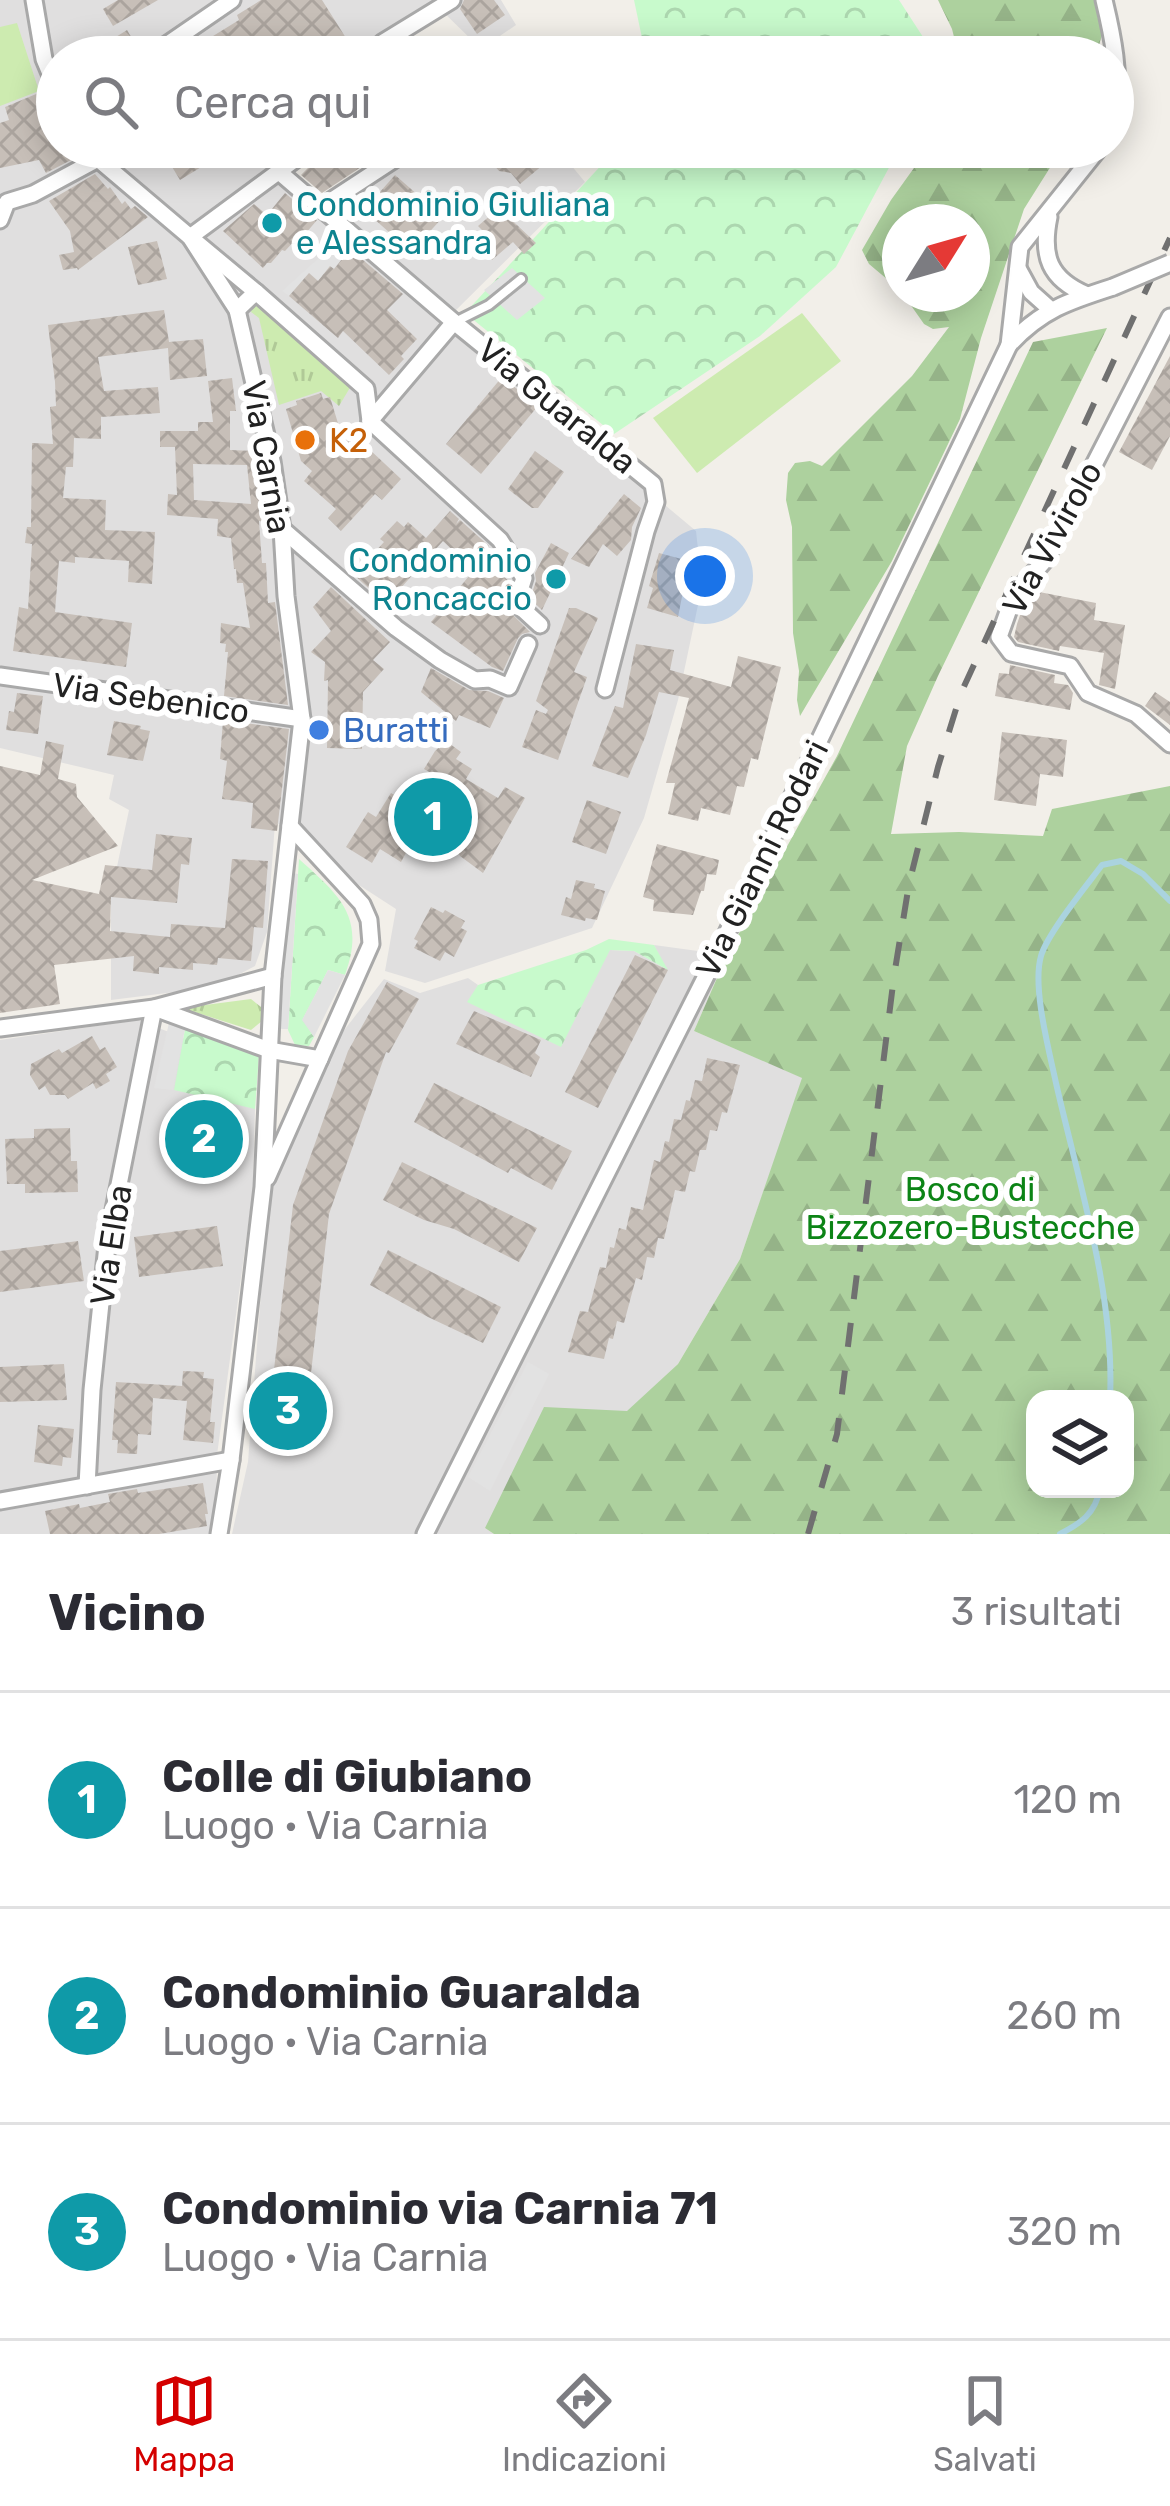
<!DOCTYPE html>
<html lang="it">
<meta charset="utf-8">
<style>
:root{--surface:#fff;--page:#f7f7f7;--text:#2b2b33;--muted:#7c7c81;--line:#e1e1e2;--accent:#d40000}
body{margin:0;font-family:Rubik,sans-serif;background:var(--page);color:var(--text)}
.controls{position:absolute;right:36px;bottom:36px;display:grid;overflow:hidden;border-radius:24px;box-shadow:0 6px 30px #0003}
.controls button{width:108px;height:108px;display:grid;place-items:center;padding:0;border:0;border-bottom:3px solid var(--line);background:var(--surface);color:var(--text);font:60px sans-serif}
.compass{position:absolute;left:882px;top:204px;width:108px;height:108px;border-radius:50%;background:var(--surface);box-shadow:0 6px 30px #0003;rotate:53deg}
.you{position:absolute;left:705px;top:576px;width:42px;height:42px;margin:-30px;border:9px solid #fff;border-radius:50%;background:#1a73e8;box-shadow:0 0 0 18px #1a73e833}
.badge{display:grid;place-items:center;width:78px;height:78px;border-radius:50%;background:var(--accent);color:#fff;font-size:39px;font-weight:700}
.pin{position:absolute;translate:-50% -50%;border:6px solid #fff;box-shadow:0 3px 12px #0006}
.list{margin:0;padding:0;list-style:none}
h2{display:flex;justify-content:space-between;align-items:center;height:156px;margin:0;padding:0 48px;font-size:51px}
h2 small{font-size:39px;font-weight:400;color:var(--muted)}
.list li{display:grid;grid-template-columns:78px 1fr auto;gap:36px;align-items:center;box-sizing:border-box;height:216px;padding:0 48px;border-top:3px solid var(--line)}
.list b{display:block;font-size:45px;white-space:nowrap}
.list p{margin:0;font-size:39px;white-space:nowrap;color:var(--muted)}
.list em{font-size:39px;font-style:normal;color:var(--muted)}
.icon{flex:none;width:66px;height:66px;fill:none;stroke:currentColor;stroke-width:2;stroke-linecap:round;stroke-linejoin:round}
.map{position:relative;flex:none;width:1170px;height:1534px;overflow:hidden}
.search{position:absolute;background:var(--surface);box-shadow:0 6px 30px #0003;left:36px;right:36px;top:36px;height:132px;display:flex;align-items:center;gap:30px;box-sizing:border-box;padding:0 42px;border-radius:66px;color:var(--muted);font-size:45px}
.sheet{height:804px;background:var(--surface)}
nav{display:flex;justify-content:space-around;align-items:center;box-sizing:border-box;height:168px;border-top:3px solid var(--line);background:var(--surface);font-size:33px;color:var(--muted)}
nav a{display:grid;justify-items:center;gap:6px}
nav .on{color:var(--accent)}
.map>svg:first-child{display:block}
</style>
<div class="map">
<svg width="1170" height="1534" viewBox="0 0 1170 1534">
<defs>
<pattern id="grass-tufts" width="24" height="20" patternUnits="userSpaceOnUse" patternTransform="scale(3)"><rect width="24" height="20" fill="#cdebb0"/><path d="M3 7l-1-3M5 7V3M7 7l1-3M15 17l-1-3M17 17v-4M19 17l1-3" fill="none" stroke="#b0c997"/></pattern>
<pattern id="forest-firs" width="22" height="20" patternUnits="userSpaceOnUse" patternTransform="scale(3)"><rect width="22" height="20" fill="#add19e"/><path d="M5 1l3.5 6h-7zM16 11l3.5 6h-7z" fill="#95b388"/></pattern>
<pattern id="park-crowns" width="20" height="18" patternUnits="userSpaceOnUse" patternTransform="scale(3)"><rect width="20" height="18" fill="#c8facc"/><path d="M2 6a3 3 0 1 1 6 0M12 15a3 3 0 1 1 6 0" fill="none" stroke="#acd6af"/></pattern>
<pattern id="building-cross-hatch" width="8" height="8" patternUnits="userSpaceOnUse" patternTransform="scale(3)"><rect width="8" height="8" fill="#c7bfb8"/><path d="M0 0l8 8M0 8l8-8" fill="none" stroke="#aba49e"/></pattern>
</defs>
<rect width="100%" height="100%" fill="#f2efe9"/>
<g fill="#e0dfdf">
<polygon points="0,0 501,0 516,25 481,49 434,3 382,40 391,57 57,57 57,147 302,147 273,166 313,205 396,147 556,147 585,182 445,321 696,531 702,586 678,700 644,818 592,928 425,983 385,971 396,909 328,865 300,829 275,823 267,932 255,966 215,987 111,1000 111,895 129,810 109,799 114,775 0,748"/>
<polygon points="654,945 727,955 694,1031 803,1078 740,1259 678,1364 627,1412 485,1528 494,1534 232,1534 248,1462 269,1189 331,1047 384,979 420,993 468,978 478,985 474,998 610,950 634,951 665,968"/>
<polygon points="138,1020 256,1066 253,1189 217,1455 216,1534 0,1534 0,1040"/>
</g>
<g fill="url(#grass-tufts)">
<polygon points="258,303 351,386 339,406 321,391 279,405 259,318 251,312 253,304"/>
<polygon points="251,999 261,1007 262,1021 251,1030 182,1008"/>
</g>
<g fill="url(#forest-firs)" fill-rule="evenodd">
<polygon points="938,0 1111,0 1096,57 959,57 952,29"/>
<polygon points="929,147 1063,147 1024,209 981,338 960,419 892,561 800,716 797,700 799,671 793,633 792,527 786,500 788,473 795,463 810,461 822,466 912,376 949,327 933,329 924,324 903,294 972,294 972,222 900,222 900,290 869,264 862,250 891,200"/>
<path d="M1107,328l-169,348 -31,70 -16,88 68,-2 84,4 9,-27 118,-23v748h-676l-9,-6 59,-121 83,4 51,-47 62,-105 62,-181 -108,-47 33,-76 110,-199 196,-414zM1035,1399h90v90h-90z"/>
</g>
<g fill="url(#park-crowns)">
<polygon points="634,0 899,0 936,57 646,57"/>
<polygon points="618,147 900,147 836,267 760,336 614,434 465,313"/>
<path d="M299,859c41,37 67,58 46,116l-17,-5 -25,49 11,18 -5,9 -14,-1 -7,-15z"/>
<polygon points="609,939 654,945 668,970 634,951 610,950 561,1047 467,1002 478,985 586,950"/>
<polygon points="185,1029 259,1055 255,1109 174,1090"/>
</g>
<g fill="#cdebb0">
<polygon points="17,23 39,91 0,106 0,27"/>
<polygon points="802,313 841,361 697,473 653,418"/>
</g>
<g fill="#e2e2e2">
<polygon points="342,237 353,246 334,269 318,281 309,273 289,296 282,291"/>
<polygon points="512,268 545,298 517,320 484,290"/>
<polygon points="287,872 298,874 288,1029 278,1029"/>
<polygon points="328,970 345,975 314,1037 302,1020"/>
<polygon points="169,1023 185,1029 173,1090 154,1088"/>
<polygon points="528,1362 549,1374 490,1491 468,1477"/>
</g>
<g fill="none" stroke-linecap="round" stroke-linejoin="round">
<g stroke="#aad3df" stroke-width="6">
<path d="M1110,1399c5,-104 -31,-215 -54,-316 -7,-33 -24,-96 -15,-127 6,-22 46,-71 61,-91l19,-4 22,13 27,27"/>
<path d="M1060,1534c21,-11 35,-20 40,-45"/>
</g>
</g>
<g fill="url(#building-cross-hatch)" fill-rule="evenodd">
<polygon points="118,0 158,0 113,26 103,9"/>
<polygon points="261,0 322,0 358,57 179,57 239,20 237,15"/>
<polygon points="464,0 494,0 505,15 477,34 460,9"/>
<polygon points="127,30 139,50 137,57 84,57"/>
<polygon points="41,92 57,125 57,147 69,147 75,158 46,173 39,160 0,168 0,123 9,120 5,107"/>
<polygon points="160,147 234,147 180,180"/>
<polygon points="324,147 391,147 322,193 301,175 320,156"/>
<polygon points="496,147 538,147 549,160 520,184 511,173 499,171 494,165"/>
<polygon points="95,174 108,189 110,187 122,204 125,201 131,209 135,206 148,217 78,270 77,268 63,270 59,255 74,252 70,231 49,201"/>
<polygon points="395,175 443,217 414,249 408,249 364,210"/>
<polygon points="285,193 317,220 301,239 298,237 285,251 282,250 271,263 267,263 263,268 223,231 254,204 267,215"/>
<polygon points="499,208 536,243 524,254 513,242 492,260 486,253 472,253 472,240 483,231 478,226"/>
<polygon points="157,241 167,279 138,285 128,247"/>
<polygon points="350,249 403,294 387,310 417,339 401,356 404,359 389,375 343,331 338,338 289,296 309,273 318,281 330,266 334,269"/>
<polygon points="164,310 169,342 203,339 207,376 170,380 168,348 98,357 104,391 158,387 160,413 101,417 101,439 74,438 73,467 66,467 63,498 106,500 105,530 155,532 152,584 128,582 129,561 75,557 75,563 59,561 55,612 132,623 126,667 13,651 19,607 28,609 32,544 25,543 27,527 31,527 32,443 53,444 50,407 56,406 55,382 48,325"/>
<polygon points="1170,356 1170,436 1152,470 1119,452"/>
<polygon points="502,377 538,406 481,474 446,444"/>
<path d="M232,378l4,33h-6v39l27,1 3,12 9,59 -10,-1 3,42h4l2,40 7,-1 13,103 -64,-9 4,-44h-3l1,-8 -6,-1 1,-20 29,5 -7,-45h-6l-1,-14h-2l-3,-31 -14,-2 1,-17 -51,-4 1,-21 9,1 -2,-48h-15v-16h38v-9h15l-5,-41zM193,464l54,1 4,39 -57,-4z"/>
<polygon points="321,393 323,399 330,397 344,443 352,433 401,479 382,500 375,494 341,531 328,518 336,509 304,481 312,471 301,461 286,409 297,405 296,401"/>
<polygon points="535,451 564,472 538,508 532,508 508,489"/>
<polygon points="624,494 641,508 632,527 631,540 617,556 603,544 589,567 571,559"/>
<polygon points="450,511 459,519 456,524 460,520 489,546 470,567 443,541 390,600 377,588 373,592 354,575 384,542 380,539 397,521 404,527 408,522 426,538"/>
<polygon points="551,543 569,553 542,610 530,599 536,581 535,573"/>
<polygon points="659,553 689,561 678,617 647,608 653,588 649,586"/>
<polygon points="483,559 510,582 505,607 530,632 522,634 518,638 503,671 492,667 431,622"/>
<polygon points="331,587 390,642 373,660 384,669 363,692 362,749 327,748 328,680 324,681 325,662 311,652 331,631 313,607"/>
<polygon points="1034,591 1096,603 1094,620 1125,625 1115,689 1099,685 1104,653 1060,646 1059,651 1018,642 1014,637 1017,624 1025,601"/>
<polygon points="569,608 576,608 598,618 574,672 587,677 558,760 522,747 536,710 546,714 548,710 536,701"/>
<polygon points="636,644 674,650 670,670 731,687 738,656 781,667 758,760 751,758 744,787 737,786 730,815 701,808 698,821 668,814 675,783 666,783 689,698 659,692 646,735 628,778 592,766 615,706 623,708"/>
<polygon points="1010,665 1055,675 1054,683 1068,685 1073,693 1070,710 995,696 999,673 1009,674"/>
<polygon points="431,668 469,690 488,691 504,698 490,728 459,715 456,721 421,692"/>
<polygon points="1155,692 1170,702 1170,725 1145,706"/>
<polygon points="17,693 43,696 38,734 6,730 9,711 14,712"/>
<polygon points="223,720 289,729 277,831 251,828 253,803 222,799 227,761 220,759"/>
<polygon points="114,721 141,726 140,729 150,731 143,761 107,755"/>
<polygon points="1002,732 1067,740 1063,777 1040,774 1036,806 994,800"/>
<polygon points="46,741 64,745 58,779 76,784 77,797 118,846 32,880 99,894 105,865 152,870 156,834 192,838 189,865 181,864 177,903 111,897 110,931 170,937 171,924 225,928 232,859 268,861 263,928 254,927 251,961 218,958 217,965 193,963 193,970 159,967 159,974 133,971 134,956 54,965 60,1004 0,1013 0,766 40,775"/>
<polygon points="446,741 461,752 456,759 472,769 466,779 498,798 505,787 525,798 483,873 460,856 457,850 456,844 475,814 442,794 417,834 421,837 411,854 407,851 401,862 380,849 372,863 346,847 368,812 376,817 391,793 412,806 431,773 424,769 435,751"/>
<polygon points="587,800 621,812 606,854 572,842"/>
<polygon points="657,844 719,860 716,875 707,874 704,891 701,891 693,915 653,911 654,900 643,897"/>
<polygon points="576,880 595,884 594,888 605,891 597,920 586,918 585,921 561,915 566,897 571,899"/>
<polygon points="431,907 443,913 445,910 465,921 461,928 467,931 454,957 445,952 440,961 414,948 418,941 414,939"/>
<polygon points="635,955 668,970 598,1108 565,1092"/>
<polygon points="387,982 419,999 389,1053 386,1052 329,1214 303,1444 266,1439 293,1205 348,1051"/>
<polygon points="474,1011 541,1040 535,1053 540,1057 531,1077 456,1044"/>
<polygon points="92,1036 100,1050 105,1047 117,1067 106,1074 110,1081 96,1089 93,1083 68,1099 65,1095 50,1095 45,1086 39,1090 30,1075 31,1064 59,1049 62,1053"/>
<polygon points="707,1058 740,1065 727,1113 722,1112 717,1131 710,1130 706,1150 700,1150 695,1172 690,1171 685,1192 675,1190 664,1239 658,1238 654,1258 647,1257 642,1280 636,1278 624,1323 617,1321 613,1339 609,1338 604,1359 568,1352 580,1311 588,1312 600,1267 606,1268 610,1247 614,1248 619,1228 626,1230 631,1207 643,1210 654,1160 660,1162 665,1141 669,1142 674,1119 681,1120 686,1100 690,1101 695,1080 702,1081"/>
<polygon points="434,1083 572,1151 552,1190 511,1168 508,1173 414,1122"/>
<polygon points="240,1114 245,1154 167,1164 162,1124"/>
<polygon points="70,1128 71,1161 77,1161 78,1192 25,1193 25,1184 7,1184 5,1139 34,1138 34,1129"/>
<polygon points="402,1162 537,1228 519,1262 454,1229 424,1220 383,1200"/>
<polygon points="217,1226 223,1266 139,1277 134,1237"/>
<polygon points="78,1241 84,1281 0,1292 0,1251"/>
<polygon points="388,1250 501,1307 483,1343 428,1317 370,1285"/>
<polygon points="64,1364 67,1400 0,1402 0,1367"/>
<polygon points="183,1371 204,1372 203,1378 214,1379 210,1422 215,1422 213,1443 183,1440 187,1401 153,1398 151,1435 138,1434 137,1454 117,1453 118,1440 112,1440 116,1382 182,1386"/>
<polygon points="38,1425 74,1429 71,1458 63,1457 62,1466 34,1462"/>
<polygon points="203,1483 208,1514 205,1514 207,1526 159,1534 50,1534 45,1511 79,1504 80,1508 110,1502 108,1494 137,1489 138,1493"/>
</g>
<g fill="none" stroke-linecap="round" stroke-linejoin="round">
<g stroke="#a9a9a9" stroke-width="14">
<polyline id="lane" points="455,322 489,305 521,279"/>
</g>
<g stroke="#a9a9a9" stroke-width="21">
<g id="street">
<polyline points="34,0 44,59 57,90"/>
<path d="M1104,0c8,33 18,79 9,112"/>
<polyline points="149,57 232,0"/>
<polyline points="390,57 382,43 452,0"/>
<polyline points="90,147 98,159 190,237 237,310 272,461 282,529 286,596 302,719 273,976 263,1187 231,1460 219,1534"/>
<polyline points="278,171 454,322"/>
<polyline points="320,208 413,147"/>
<path d="M1049,217c-8,39 0,62 38,78"/>
<polyline points="0,220 7,202 33,194 98,159"/>
<polyline points="1019,270 1031,292 1050,309"/>
<polyline points="256,292 190,237 312,147"/>
<polyline points="237,310 256,292 366,389 370,421"/>
<polyline points="1170,317 1045,560 1014,595 999,637 1011,653 1070,666 1088,693 1136,714 1170,744"/>
<polyline points="1009,345 1020,247 1100,147"/>
<polyline points="370,421 454,322 653,484 656,502 646,531 605,689"/>
<polyline points="370,421 500,540 524,578 516,603 540,625"/>
<polyline points="282,529 396,628 440,660 475,680 490,679 509,687 528,644"/>
<polyline points="0,676 302,719"/>
<polyline points="157,1009 269,1050 320,1059"/>
<polyline points="0,1028 154,1008 273,976"/>
<polyline points="267,1178 371,944 369,920 362,904 290,826"/>
<polyline points="87,1486 92,1390 107,1245 154,1008"/>
<polyline points="0,1501 231,1460"/>
<path d="M425,1534l290,-576 294,-613c32,-35 60,-44 104,-58"/>
</g>
</g>
<use href="#lane" stroke="#fff" stroke-width="8"/>
<use href="#street" stroke="#fff" stroke-width="15"/>
<polyline stroke="#707070" stroke-width="6" stroke-dasharray="24 24" stroke-linecap="butt" points="808,1534 837,1434 894,976 909,884 938,767 961,693 1170,238"/>
<g stroke="#a9a9a9" stroke-width="21" stroke-linecap="butt">
<polyline id="street-bridge" points="1113,287 1170,263"/>
</g>
<use href="#street-bridge" stroke="#fff" stroke-width="15"/>
</g>
<g fill="#0f9aa8" stroke="#fff" stroke-width="4.5">
<circle cx="272" cy="223" r="12"/>
<circle cx="556" cy="579" r="12"/>
</g>
<circle fill="#e8710a" stroke="#fff" stroke-width="4.5" cx="305" cy="440" r="12"/>
<circle fill="#3f7fe0" stroke="#fff" stroke-width="4.5" cx="319" cy="730" r="12"/>
<g text-anchor="middle" dominant-baseline="central" stroke-width="12" stroke-linejoin="round" paint-order="stroke">
<g font-size="33" fill="#0d838f" stroke="#fff" text-anchor="start">
<text x="296" y="204">Condominio Giuliana<tspan x="296" dy="38">e Alessandra</tspan></text>
<text x="532" y="560" text-anchor="end">Condominio<tspan x="532" dy="38">Roncaccio</tspan></text>
</g>
<g font-size="33" fill="#222" stroke="#fff">
<text transform="translate(557 406) rotate(39)">Via Guaralda</text>
<text transform="translate(267 457) rotate(80)">Via Carnia</text>
<text transform="translate(1052 538) rotate(-61)">Via Vivirolo</text>
<text transform="translate(151 698) rotate(8)">Via Sebenico</text>
<text transform="translate(762 859) rotate(-64)">Via Gianni Rodari</text>
<text transform="translate(111 1245) rotate(-81)">Via Elba</text>
</g>
<g font-size="33" fill="#c56008" stroke="#fff" text-anchor="start">
<text x="329" y="440">K2</text>
</g>
<g font-size="33" fill="#366cbe" stroke="#fff" text-anchor="start">
<text x="343" y="730">Buratti</text>
</g>
<g font-size="33" fill="#0c8416" stroke="#fff">
<text x="970" y="1189">Bosco di<tspan x="970" dy="38">Bizzozero-Bustecche</tspan></text>
</g>
</g>
</svg>
<div class="controls">
<button><svg class="icon" aria-label="layers" viewBox="0 0 24 24"><path d="M12 4l9 5-9 5-9-5zM3 14l9 5 9-5"/></svg></button>
</div>
<svg class="compass" viewBox="-18 -18 36 36"><path d="M0-13l5 13h-10z" fill="#e53935"/><path d="M0 13l5-13h-10z" fill="#7c7c81"/></svg>
<div class="you"></div>
<div class="pin badge" style="left:433px;top:817px;background:#0f9aa8">1</div>
<div class="pin badge" style="left:204px;top:1139px;background:#0f9aa8">2</div>
<div class="pin badge" style="left:288px;top:1411px;background:#0f9aa8">3</div>
<div class="search"><svg class="icon" aria-label="search" viewBox="0 0 24 24"><circle cx="10" cy="10" r="6"/><path d="M15 15l6 6"/></svg>Cerca qui</div>
</div>
<section class="sheet">
<h2>Vicino<small>3 risultati</small></h2>
<ul class="list">
<li><span class="badge" style="background:#0f9aa8">1</span><div><b>Colle di Giubiano</b><p>Luogo · Via Carnia</p></div><em>120 m</em></li>
<li><span class="badge" style="background:#0f9aa8">2</span><div><b>Condominio Guaralda</b><p>Luogo · Via Carnia</p></div><em>260 m</em></li>
<li><span class="badge" style="background:#0f9aa8">3</span><div><b>Condominio via Carnia 71</b><p>Luogo · Via Carnia</p></div><em>320 m</em></li>
</ul>
</section>
<nav>
<a class="on"><svg class="icon" aria-label="map" viewBox="0 0 24 24"><path d="M3 6l6-2 6 2 6-2v14l-6 2-6-2-6 2zM9 4v14M15 6v14"/></svg>Mappa</a>
<a><svg class="icon" aria-label="directions" viewBox="0 0 24 24"><path d="M12 3l9 9-9 9-9-9zM9 14v-3h6M13 9l2 2-2 2"/></svg>Indicazioni</a>
<a><svg class="icon" aria-label="saved" viewBox="0 0 24 24"><path d="M7 4h10v16l-5-4-5 4z"/></svg>Salvati</a>
</nav>
